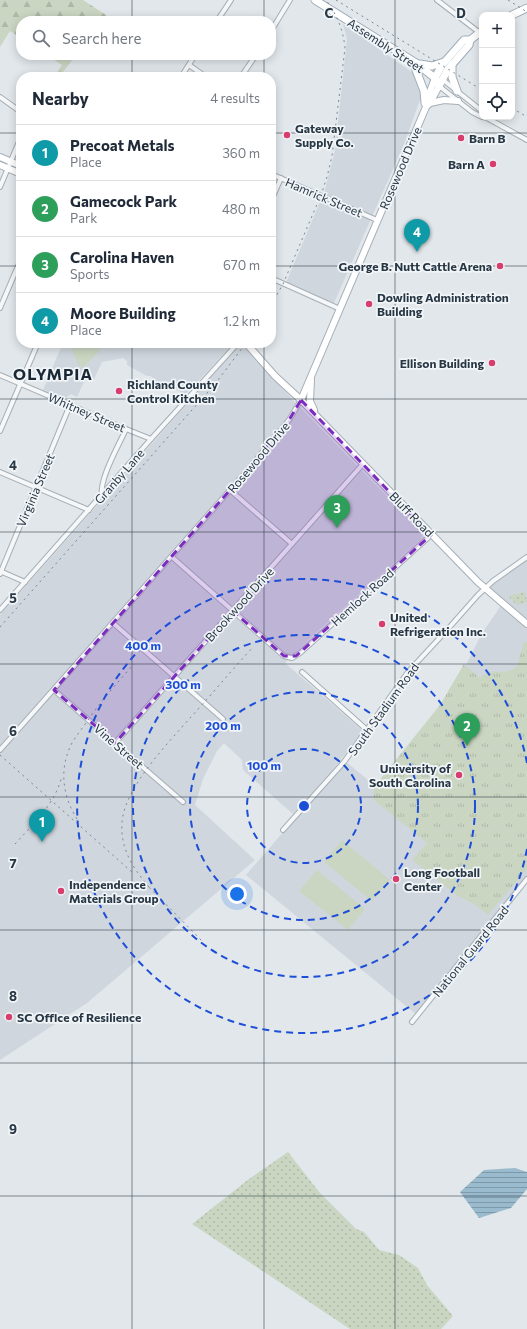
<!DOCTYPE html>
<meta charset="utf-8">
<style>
:root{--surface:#fff;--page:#f6f6f7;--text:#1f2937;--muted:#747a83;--line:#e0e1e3;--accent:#d83e6d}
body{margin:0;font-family:Commissioner,sans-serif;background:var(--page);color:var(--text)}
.controls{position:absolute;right:12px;top:12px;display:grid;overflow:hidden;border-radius:8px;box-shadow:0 2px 10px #0003}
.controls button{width:36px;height:36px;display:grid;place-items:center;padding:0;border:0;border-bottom:1px solid var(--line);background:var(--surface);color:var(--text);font:20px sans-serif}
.you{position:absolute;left:237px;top:894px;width:14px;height:14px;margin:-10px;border:3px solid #fff;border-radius:50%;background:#1a73e8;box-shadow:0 0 0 6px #1a73e833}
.badge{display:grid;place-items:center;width:26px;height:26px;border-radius:50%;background:var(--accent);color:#fff;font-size:13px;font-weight:700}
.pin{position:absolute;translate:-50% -33px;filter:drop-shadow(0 1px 2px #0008)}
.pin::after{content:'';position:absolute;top:21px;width:14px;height:12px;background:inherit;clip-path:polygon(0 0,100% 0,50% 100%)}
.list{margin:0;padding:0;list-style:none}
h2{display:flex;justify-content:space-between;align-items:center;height:52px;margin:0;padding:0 16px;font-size:17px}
h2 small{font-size:13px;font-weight:400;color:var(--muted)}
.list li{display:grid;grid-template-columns:26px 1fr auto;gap:12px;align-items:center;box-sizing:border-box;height:56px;padding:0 16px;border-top:1px solid var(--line)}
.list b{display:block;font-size:15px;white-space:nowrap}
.list p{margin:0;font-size:13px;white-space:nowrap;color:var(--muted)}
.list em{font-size:13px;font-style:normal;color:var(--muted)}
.icon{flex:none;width:22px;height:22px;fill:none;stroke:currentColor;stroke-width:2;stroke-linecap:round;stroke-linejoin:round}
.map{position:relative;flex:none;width:527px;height:1329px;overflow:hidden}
.search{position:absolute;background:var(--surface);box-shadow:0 2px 10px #0003;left:16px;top:16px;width:260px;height:44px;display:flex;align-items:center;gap:10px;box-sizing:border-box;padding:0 14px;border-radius:16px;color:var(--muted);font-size:15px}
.panel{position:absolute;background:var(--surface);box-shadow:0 2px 10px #0003;left:16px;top:72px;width:260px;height:276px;border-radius:16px}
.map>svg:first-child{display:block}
</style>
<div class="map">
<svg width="527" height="1329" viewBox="0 0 527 1329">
<defs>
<pattern id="grass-dots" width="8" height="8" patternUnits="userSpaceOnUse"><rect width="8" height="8" fill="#cad6c2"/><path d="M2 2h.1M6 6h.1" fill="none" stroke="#aeb8a8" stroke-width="1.8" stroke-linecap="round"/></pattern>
<pattern id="forest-firs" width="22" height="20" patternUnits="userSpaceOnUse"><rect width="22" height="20" fill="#cad6c2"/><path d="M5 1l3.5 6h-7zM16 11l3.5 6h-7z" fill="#aeb8a8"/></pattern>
<pattern id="park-tufts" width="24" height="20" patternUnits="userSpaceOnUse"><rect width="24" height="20" fill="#cad6c2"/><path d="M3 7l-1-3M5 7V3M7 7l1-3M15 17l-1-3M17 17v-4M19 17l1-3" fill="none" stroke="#aeb8a8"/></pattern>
<pattern id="water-rules" width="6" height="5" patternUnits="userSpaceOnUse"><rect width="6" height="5" fill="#9abbcd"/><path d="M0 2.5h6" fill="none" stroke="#7e99a8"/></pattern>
</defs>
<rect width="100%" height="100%" fill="#e1e7eb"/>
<g fill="#cfd6dd">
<polygon points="343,24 416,75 422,94 404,144 334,303 286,283 325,190 335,150 347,39"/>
<polygon points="63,343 234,343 185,395 168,384 163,384 159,387 151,376 147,376 127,365 127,361 123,358 102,362 94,379 87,375 77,397 71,394 64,399 43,390"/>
<polygon points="241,343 242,343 294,401 420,530 422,535 421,539 309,639 285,663 363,731 322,784 293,814 243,770 242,760 224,743 217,751 203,779 195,805 255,860 87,1003 0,1060 0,615"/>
<polygon points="527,557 527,879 417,1015 246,875 345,761 379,789 457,683 481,635 504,601 488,586"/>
</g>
<g fill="url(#grass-dots)">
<polygon points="525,592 527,602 517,605 510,598 509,596"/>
<polygon points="288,1152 319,1192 356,1229 364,1232 379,1250 399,1255 418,1268 427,1285 453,1316 441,1329 350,1329 192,1224 249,1179"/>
</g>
<g fill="url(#forest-firs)">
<polygon points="0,0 83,0 106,15 101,21 21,21 21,38 10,31 0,47"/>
<polygon points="47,55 76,55 59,77 54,77 62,65"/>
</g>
<path fill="url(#park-tufts)" d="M524,642h3v227l-39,46 -14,-11 -16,-8 -46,-36 15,-17 -53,-43v-13l66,-82 24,-41 16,14c12,-11 16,-4 28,-7 3,0 7,-3 9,-5z"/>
<g fill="#cad6c2">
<polygon points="74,343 98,343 100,345 101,349 83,368 78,364 72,349"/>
<polygon points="342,840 390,880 372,901 324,862"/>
<polygon points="317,870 365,909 348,930 299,891"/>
</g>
<polygon fill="url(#water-rules)" points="515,1168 527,1172 527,1189 511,1208 479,1218 460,1192 484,1170"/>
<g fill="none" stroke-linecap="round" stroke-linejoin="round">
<g stroke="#a6afb6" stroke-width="6">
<g id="minor">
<polyline points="437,0 480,33"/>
<polyline points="220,17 226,21"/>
<polyline points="217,21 231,0"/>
<polyline points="271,31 290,0"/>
<polyline points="189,65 206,77"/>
<polyline points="181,77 195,55"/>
<polyline points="241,77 256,55"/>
<polyline points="442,79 482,111"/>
<polyline points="439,86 472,112 482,117"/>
<polyline points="0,97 21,112"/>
<polyline points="483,117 487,118 527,140"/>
<polyline points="271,174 377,220"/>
<polyline points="0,187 21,137"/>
<polyline points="271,201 281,178"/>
<polyline points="271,278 340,309"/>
<polyline points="0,308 21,259"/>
<polyline points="0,375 126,429 151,439"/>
<polyline points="0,431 38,343"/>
<polyline points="0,472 89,510"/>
<polyline points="230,490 292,544"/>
<path d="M102,495c-3,-16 17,-50 24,-66"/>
<polyline points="172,557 284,656 292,658 300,653 431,535"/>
<polyline points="0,571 25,582"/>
<polyline points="0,574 70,405"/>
<polyline points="0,610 151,439 238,343"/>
<polyline points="113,623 223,719"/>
<polyline points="302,672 367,730"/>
<polyline points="54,690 183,802"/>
<polyline points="115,743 363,464"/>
<polyline points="0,750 246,472 289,420 301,400"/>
<polyline points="283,830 344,762 408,672 447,630 478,595 493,581 527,557"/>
<polyline points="412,1022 527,879"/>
</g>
</g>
<g stroke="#a6afb6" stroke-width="8">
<g id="secondary">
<polyline points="426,102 435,78"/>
<polyline points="430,103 444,100 458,101"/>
<polyline points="0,157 21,166"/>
<polyline points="0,165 21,174"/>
<polyline points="246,343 275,376 301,400 478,582 527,624"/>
<polyline points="311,380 310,401 314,410"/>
<polyline points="301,400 426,107 430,103 439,86"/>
</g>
</g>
<g stroke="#a0adb8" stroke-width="9">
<g id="primary">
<polyline points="315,0 416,63 435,78 439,86"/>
<polyline points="512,15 527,8"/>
<polyline points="416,63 416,70 424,91 425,103"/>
<polyline points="420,64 432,66 444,62"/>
<polyline points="452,64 452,77 457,91"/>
<polyline points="435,78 442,65 464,40 470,40 482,31"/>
<polyline points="439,86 448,69 469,45 470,40"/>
</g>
</g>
<use href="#minor" stroke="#f5f7f9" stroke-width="4"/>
<use href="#secondary" stroke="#fff" stroke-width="6"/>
<use href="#primary" stroke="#fff" stroke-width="7"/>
<g stroke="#7a8996" stroke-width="1" stroke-dasharray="2 4" stroke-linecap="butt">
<polyline points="336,0 482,90"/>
<polyline points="508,0 527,12"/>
<polyline points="512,108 527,117"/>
<path d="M271,305l12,-21 38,-89 6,-18 5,-21 13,-108c-2,-19 -8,-33 -19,-48"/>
<polyline points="0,627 215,384 246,343"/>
<polyline points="0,755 133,873"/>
<path d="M77,819c-15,-24 -18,-51 -5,-76 4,-7 9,-13 14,-20 14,-21 31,-40 48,-59"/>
<path d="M15,844c19,-21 40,-40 47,-68"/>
<polyline points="145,883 203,942"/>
<path d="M149,887c-16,-19 -29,-38 -27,-65 3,-35 46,-79 69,-105 21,-23 41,-47 62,-70"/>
</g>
</g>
<path fill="#7b2cbf" fill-opacity="0.2" stroke="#7b2cbf" stroke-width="3" stroke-dasharray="8 5" stroke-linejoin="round" d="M301,400l130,135 -135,121h-12l-51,-45 -118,132 -61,-53 192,-218 43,-52z"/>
<path fill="none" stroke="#283744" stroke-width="1" stroke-opacity="0.55" d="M132,0v21M264,0v21M395,0v1329M132,55v22M264,55v22M0,133h21M271,133h256M0,266h21M271,266h256M132,343v986M264,343v986M0,399h527M0,532h527M0,664h527M0,797h527M0,930h527M0,1063h527M0,1196h527"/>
<g fill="none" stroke="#1d4ed8" stroke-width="2" stroke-dasharray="7 5">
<circle cx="304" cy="806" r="57"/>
<circle cx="304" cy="806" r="114"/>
<circle cx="304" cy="806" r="171"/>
<path d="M527 849A227 227 0 1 1 527 763"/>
</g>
<g fill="#d83e6d" stroke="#f1f5f8" stroke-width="1.5">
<circle cx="287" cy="135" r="4"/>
<circle cx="461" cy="138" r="4"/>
<circle cx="493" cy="164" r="4"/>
<circle cx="500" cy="266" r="4"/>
<circle cx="369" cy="304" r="4"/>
<circle cx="492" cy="363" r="4"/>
<circle cx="119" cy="391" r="4"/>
<circle cx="382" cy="624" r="4"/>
<circle cx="459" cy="775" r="4"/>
<circle cx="396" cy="879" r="4"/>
<circle cx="61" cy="891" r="4"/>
<circle cx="9" cy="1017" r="4"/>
</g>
<g text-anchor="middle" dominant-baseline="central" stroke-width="3.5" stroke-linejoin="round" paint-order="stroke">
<g font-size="12" fill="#283744" stroke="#f1f5f8">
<text transform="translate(386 45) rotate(33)">Assembly Street</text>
<text transform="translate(400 168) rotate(-67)">Rosewood Drive</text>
<text transform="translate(324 197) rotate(23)">Hamrick Street</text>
<text transform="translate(87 412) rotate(23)">Whitney Street</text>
<text transform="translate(258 457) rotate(-50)">Rosewood Drive</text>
<text transform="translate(119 476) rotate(-49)">Granby Lane</text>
<text transform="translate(35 490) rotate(-67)">Virginia Street</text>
<text transform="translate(412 514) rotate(46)">Bluff Road</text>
<text transform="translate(362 597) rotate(-42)">Hemlock Road</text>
<text transform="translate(239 604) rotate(-48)">Brookwood Drive</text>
<text transform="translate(383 709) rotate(-54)">South Stadium Road</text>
<text transform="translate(119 746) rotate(41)">Vine Street</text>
<text transform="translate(470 951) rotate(-51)">National Guard Road</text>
</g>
<g font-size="12" font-weight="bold" fill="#283744" stroke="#f1f5f8" text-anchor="start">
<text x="295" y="128">Gateway<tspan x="295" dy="14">Supply Co.</tspan></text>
<text x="469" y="138">Barn B</text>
<text x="485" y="164" text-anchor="end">Barn A</text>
<text x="492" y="266" text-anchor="end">George B. Nutt Cattle Arena</text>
<text x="377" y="297">Dowling Administration<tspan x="377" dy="14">Building</tspan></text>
<text x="484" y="363" text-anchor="end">Ellison Building</text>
<text x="127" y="384">Richland County<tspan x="127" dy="14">Control Kitchen</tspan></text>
<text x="390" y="617">United<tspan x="390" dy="14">Refrigeration Inc.</tspan></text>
<text x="451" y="768" text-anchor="end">University of<tspan x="451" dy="14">South Carolina</tspan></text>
<text x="404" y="872">Long Football<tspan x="404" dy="14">Center</tspan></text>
<text x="69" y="884">Independence<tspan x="69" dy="14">Materials Group</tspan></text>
<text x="17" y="1017">SC Office of Resilience</text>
</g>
<g font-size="16" font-weight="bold" letter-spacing="1" fill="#1a2835" stroke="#f1f5f8">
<text x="53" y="373">OLYMPIA</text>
</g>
</g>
<g font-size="13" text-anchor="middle" font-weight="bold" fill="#283744" stroke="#f1f5f8" stroke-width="3.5" stroke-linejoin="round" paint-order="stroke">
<text x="329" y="18">C</text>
<text x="461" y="18">D</text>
<text x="13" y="470">4</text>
<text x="13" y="603">5</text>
<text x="13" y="736">6</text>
<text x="13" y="868">7</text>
<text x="13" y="1001">8</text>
<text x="13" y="1134">9</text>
</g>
<circle cx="304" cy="806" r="6" fill="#1d4ed8" stroke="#f1f5f8" stroke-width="2"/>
<g font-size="12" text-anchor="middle" font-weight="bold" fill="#1d4ed8" stroke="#f1f5f8" stroke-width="3.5" stroke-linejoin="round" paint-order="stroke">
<text x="143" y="650">400 m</text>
<text x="183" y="689">300 m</text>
<text x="223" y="730">200 m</text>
<text x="264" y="770">100 m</text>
</g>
</svg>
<div class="controls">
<button>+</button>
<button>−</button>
<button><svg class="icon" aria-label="locate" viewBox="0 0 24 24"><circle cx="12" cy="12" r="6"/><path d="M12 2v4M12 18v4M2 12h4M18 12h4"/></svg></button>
</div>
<div class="you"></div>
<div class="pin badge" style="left:42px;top:842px;background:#0f9aa8">1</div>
<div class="pin badge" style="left:467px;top:746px;background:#2e9e5b">2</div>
<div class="pin badge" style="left:337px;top:528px;background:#2e9e5b">3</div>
<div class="pin badge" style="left:417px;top:252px;background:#0f9aa8">4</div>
<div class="search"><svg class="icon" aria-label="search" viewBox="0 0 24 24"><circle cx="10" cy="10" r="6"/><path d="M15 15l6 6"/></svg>Search here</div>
<section class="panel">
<h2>Nearby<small>4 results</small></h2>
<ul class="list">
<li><span class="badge" style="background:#0f9aa8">1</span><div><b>Precoat Metals</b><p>Place</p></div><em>360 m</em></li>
<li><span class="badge" style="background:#2e9e5b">2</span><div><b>Gamecock Park</b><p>Park</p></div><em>480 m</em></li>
<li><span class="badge" style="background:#2e9e5b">3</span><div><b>Carolina Haven</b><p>Sports</p></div><em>670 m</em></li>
<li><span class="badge" style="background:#0f9aa8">4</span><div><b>Moore Building</b><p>Place</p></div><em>1.2 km</em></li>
</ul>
</section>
</div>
